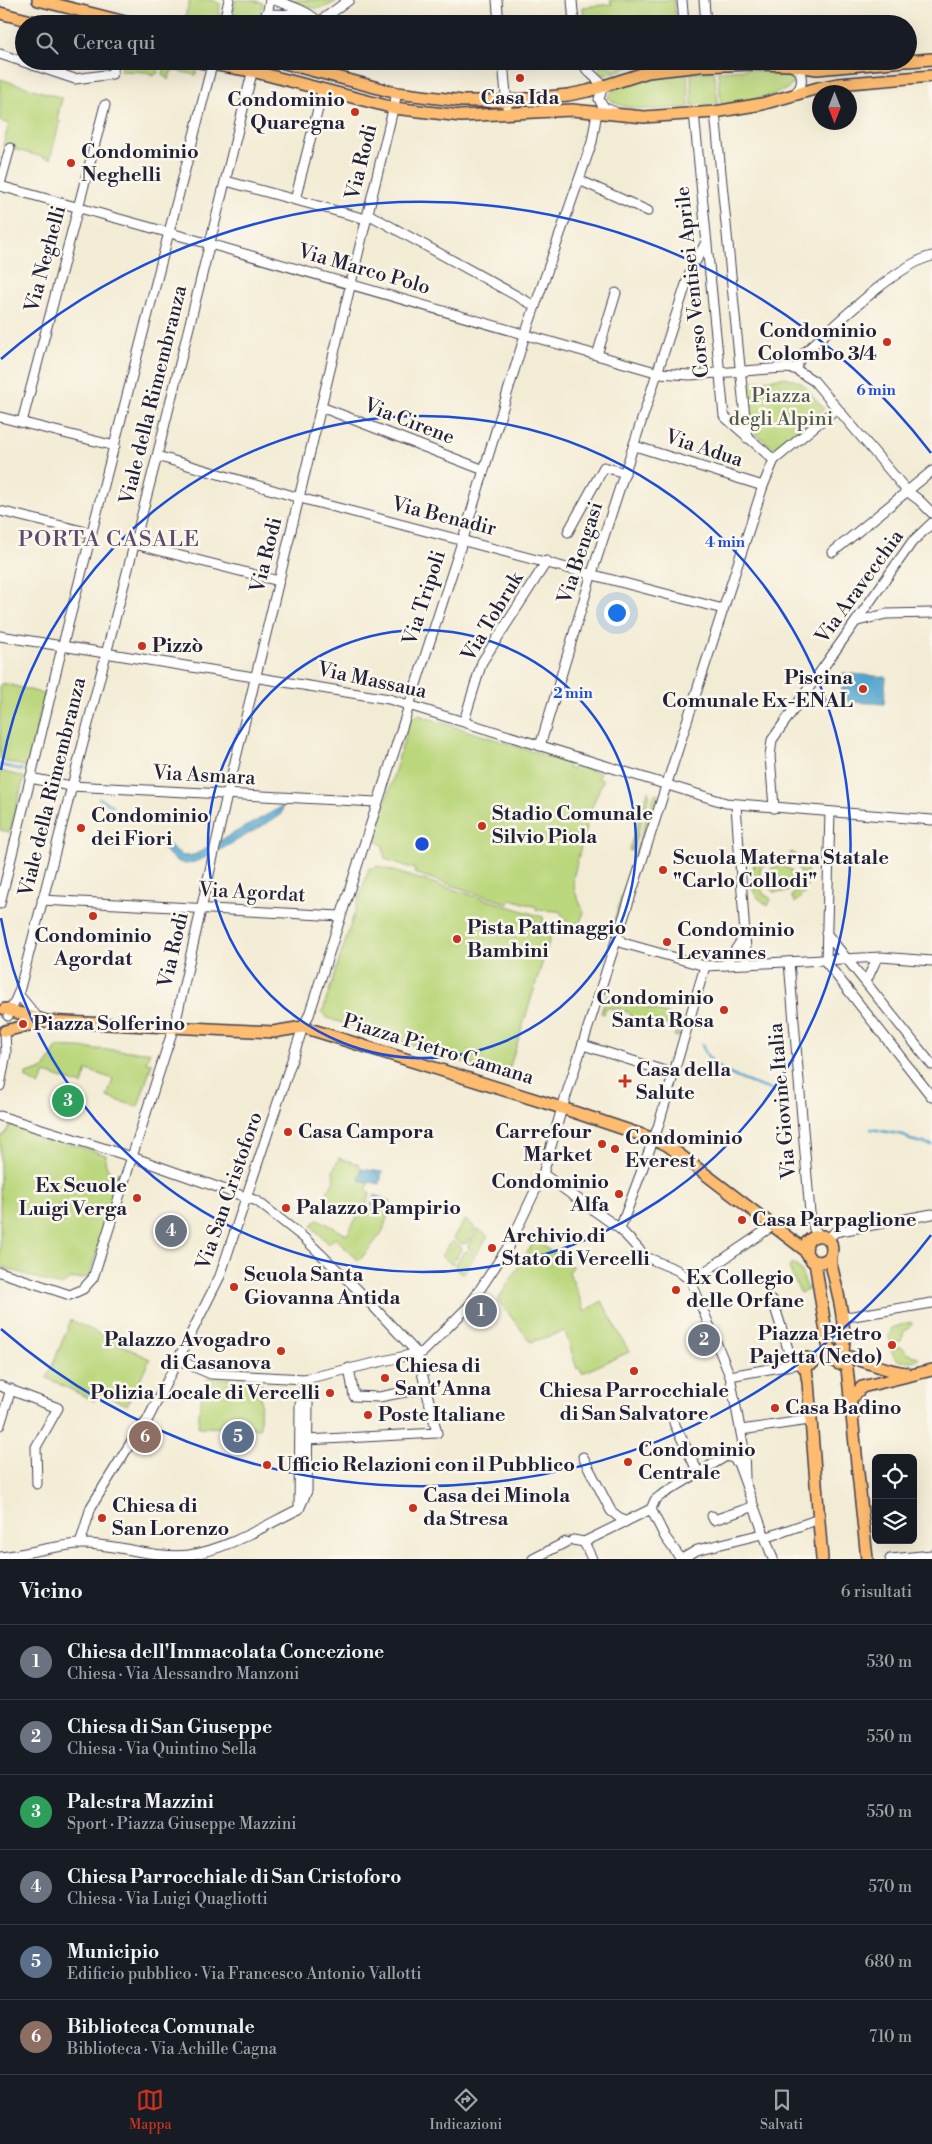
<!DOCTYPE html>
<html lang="it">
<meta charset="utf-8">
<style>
:root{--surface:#171b24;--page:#20242c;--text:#f1f3f6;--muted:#9ea1a6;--line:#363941;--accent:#c8321e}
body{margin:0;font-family:"Libre Bodoni",serif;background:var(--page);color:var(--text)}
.controls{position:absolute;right:15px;bottom:15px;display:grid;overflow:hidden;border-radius:8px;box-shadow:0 5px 20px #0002}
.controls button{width:45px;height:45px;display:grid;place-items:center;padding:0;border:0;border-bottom:1px solid var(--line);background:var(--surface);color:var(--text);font:25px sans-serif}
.compass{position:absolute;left:812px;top:85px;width:45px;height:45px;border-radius:50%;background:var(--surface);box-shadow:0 5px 20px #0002;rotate:180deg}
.you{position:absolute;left:616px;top:612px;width:18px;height:18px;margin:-12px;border:4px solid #fff;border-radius:50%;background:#1a73e8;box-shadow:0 0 0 8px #1a73e833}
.badge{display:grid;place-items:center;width:32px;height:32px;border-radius:50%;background:var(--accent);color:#fff;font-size:16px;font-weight:700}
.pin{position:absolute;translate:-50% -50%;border:2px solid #fff;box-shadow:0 1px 5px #0006}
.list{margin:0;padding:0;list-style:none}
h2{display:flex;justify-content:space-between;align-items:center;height:65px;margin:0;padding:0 20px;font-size:21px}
h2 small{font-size:16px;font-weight:400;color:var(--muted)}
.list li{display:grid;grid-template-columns:32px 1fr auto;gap:15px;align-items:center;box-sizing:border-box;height:75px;padding:0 20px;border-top:1px solid var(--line)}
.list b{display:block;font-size:19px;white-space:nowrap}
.list p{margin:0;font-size:16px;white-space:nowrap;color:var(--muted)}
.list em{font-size:16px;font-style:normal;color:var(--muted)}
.icon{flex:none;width:28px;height:28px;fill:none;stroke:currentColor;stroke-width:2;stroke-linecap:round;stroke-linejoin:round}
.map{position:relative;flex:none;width:932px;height:1559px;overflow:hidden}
.search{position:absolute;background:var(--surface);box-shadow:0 5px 20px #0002;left:15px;right:15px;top:15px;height:55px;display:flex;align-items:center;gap:12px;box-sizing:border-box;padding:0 18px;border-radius:28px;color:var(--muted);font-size:19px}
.sheet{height:515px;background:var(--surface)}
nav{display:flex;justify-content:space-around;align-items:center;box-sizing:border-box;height:70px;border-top:1px solid var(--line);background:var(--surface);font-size:14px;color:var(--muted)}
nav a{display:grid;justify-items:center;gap:2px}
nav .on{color:var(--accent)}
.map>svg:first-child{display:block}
</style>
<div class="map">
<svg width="932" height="1559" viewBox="0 0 932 1559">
<rect width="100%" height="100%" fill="#fbf7ec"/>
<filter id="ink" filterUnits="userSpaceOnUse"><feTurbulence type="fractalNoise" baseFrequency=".02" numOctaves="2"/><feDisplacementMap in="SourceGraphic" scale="10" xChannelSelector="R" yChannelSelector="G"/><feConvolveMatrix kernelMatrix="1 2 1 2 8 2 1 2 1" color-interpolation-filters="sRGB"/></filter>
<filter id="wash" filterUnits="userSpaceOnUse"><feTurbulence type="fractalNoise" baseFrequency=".0096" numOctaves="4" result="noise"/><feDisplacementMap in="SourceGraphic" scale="20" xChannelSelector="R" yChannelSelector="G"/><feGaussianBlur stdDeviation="1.12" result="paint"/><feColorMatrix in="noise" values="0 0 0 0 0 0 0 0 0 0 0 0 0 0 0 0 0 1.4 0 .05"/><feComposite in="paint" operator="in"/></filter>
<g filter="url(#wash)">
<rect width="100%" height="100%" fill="#f3ecd5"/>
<g fill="#bbd77d" stroke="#6e7c5c">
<polygon points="190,0 213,0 220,4 218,24 183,24"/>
<polygon points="236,0 252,0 263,3 258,24 230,24"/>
<path d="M286,0h52c-20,14 -30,7 -52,0z"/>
<polygon points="610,0 674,0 676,24 584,24 583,7 612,4"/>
<polygon points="124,61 160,61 158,73 155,74 154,76 147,72 121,71"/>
<polygon points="165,61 194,67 197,70 196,75 172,70 168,80 163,75"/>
<polygon points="602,63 613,68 637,65 605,75 601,74 598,70"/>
<path d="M746,69l21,1 27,8 1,3c-9,16 -56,21 -74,23l-3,-33z"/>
<polygon points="714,71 718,104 692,106 691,73"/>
<path d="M687,73l2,34c-19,1 -70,8 -81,-11 18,-20 54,-20 79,-23z"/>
<polygon points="0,79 62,98 57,119 60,121 50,159 3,146 9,124 0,121"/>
<polygon points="785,377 802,383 824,409 775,449 753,432 748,383"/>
<polygon points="3,683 45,694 27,767 0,760 0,685"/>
<polygon points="418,715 569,763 568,768 572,770 574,765 600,773 598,778 603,780 589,814 573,879 575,892 584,912 579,925 568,922 559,911 536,910 537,907 511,899 509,904 414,873 415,869 385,859 383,846 375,839 410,719"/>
<polygon points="0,771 24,777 10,832 0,830"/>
<polygon points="648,791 650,795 632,851 629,850"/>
<polygon points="655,793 660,794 645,840 640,839"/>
<polygon points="639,842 643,843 616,931 611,930"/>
<polygon points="791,852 802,859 808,873 801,874 796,865 788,859"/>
<polygon points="763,854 768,861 761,868 759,878 751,879 754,864"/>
<polygon points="784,865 792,871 793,885 787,892 774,892 766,882 767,873 774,866"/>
<polygon points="377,866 543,917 544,924 551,935 507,1076 327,1018 322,1013 369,868 375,868"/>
<polygon points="809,879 805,893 795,903 791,896 799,889 801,880"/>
<polygon points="750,884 758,884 764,894 771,899 768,906 756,896"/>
<polygon points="607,995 683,1019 678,1037 674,1036 676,1030 670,1028 671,1026 654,1020 652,1024 629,1016 630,1013 614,1008 613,1009 607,1007 604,1014 601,1013"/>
<polygon points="57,1047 150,1052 146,1062 152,1063 138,1107 107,1097 113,1079 87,1070 82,1085 45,1073 39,1086 26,1078 26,1074 44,1069"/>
<polygon points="11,1125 106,1155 105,1162 108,1170 120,1175 89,1277 71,1279 60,1286 0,1266 0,1138 6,1133"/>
<polygon points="339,1158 359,1164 361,1169 359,1180 369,1182 366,1191 370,1193 366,1207 388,1215 382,1233 359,1261 335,1238 329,1244 311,1226 318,1219 347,1235 357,1217 324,1199 334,1179 333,1171"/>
<polygon points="465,1220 476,1228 466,1243 462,1244 453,1238"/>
<polygon points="478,1229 488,1236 476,1254 469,1249 468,1245"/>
<polygon points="535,1240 573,1267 569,1272 585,1311 602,1301 629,1352 582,1373 580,1368 577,1369 565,1331 531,1342 498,1300"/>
<polygon points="452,1241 460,1246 461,1250 452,1264 441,1256"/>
<polygon points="467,1251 475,1256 463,1274 456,1269 455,1265 464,1252"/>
<polygon points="792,1263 800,1269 808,1290 800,1293 789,1268"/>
<polygon points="71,1320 150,1359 127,1405 98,1392 94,1401 47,1378"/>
<polygon points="911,1322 912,1325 904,1332 901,1341 890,1343 889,1336 892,1328"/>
<path d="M902,1347l7,7 9,3v3c-13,2 -23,4 -27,-11z"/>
<polygon points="208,1377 261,1382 260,1428 198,1427 200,1403"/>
</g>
<g fill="#53a5ce" stroke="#3a6484">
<polygon points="843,673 886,677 884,704 841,701"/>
<path d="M283,806l-2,9c-17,9 -80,49 -95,49 -9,0 -19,-12 -26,-17l1,-9 22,18 11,-1z"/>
<polygon points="361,1169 382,1172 380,1184 359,1180"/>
<polygon points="375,1195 390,1201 386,1210 371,1205"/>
</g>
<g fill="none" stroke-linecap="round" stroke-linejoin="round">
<g stroke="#53a5ce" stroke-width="2.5">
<polyline points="0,765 23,770"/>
<polyline points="99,798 113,806"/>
<path d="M702,1044c8,31 59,42 85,51"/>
<polyline points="871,1129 904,1135 910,1140 932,1145"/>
</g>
</g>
</g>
<g filter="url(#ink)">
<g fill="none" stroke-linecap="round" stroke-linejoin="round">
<g stroke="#414052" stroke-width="11">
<g id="minor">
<path d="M275,0c15,6 35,11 45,24"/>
<polyline points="497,0 499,24"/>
<polyline points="572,0 574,24"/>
<polyline points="682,0 684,24"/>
<polyline points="704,0 706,24"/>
<polyline points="266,14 309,15"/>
<polyline points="319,22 349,0"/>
<polyline points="223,24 229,0"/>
<polyline points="265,24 270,0"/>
<polyline points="0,54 75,79 112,74 115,61"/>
<polyline points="503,61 507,106"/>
<polyline points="582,61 587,70 603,85"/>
<path d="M792,66l8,5c3,11 2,16 -7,24"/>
<polyline points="608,85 602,89 599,99 603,107 615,112"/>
<polyline points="715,112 747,438"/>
<polyline points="694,113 724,416 774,460"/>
<polyline points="579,180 648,211"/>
<polyline points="226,181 366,219"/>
<polyline points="0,184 10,148"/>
<polyline points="0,186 210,244 659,373 690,375 784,368 795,369 814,381 908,492 919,500 932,513"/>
<polyline points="295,200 323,89"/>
<polyline points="368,214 535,306"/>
<polyline points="597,355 616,293"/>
<path d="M795,369l7,-14c29,-26 95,-91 130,-99"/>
<polyline points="321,407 484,470"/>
<polyline points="0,417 115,446"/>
<polyline points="22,422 105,105"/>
<polyline points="635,446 763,486"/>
<polyline points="157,456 300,498 723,609"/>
<polyline points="0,511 91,533"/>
<polyline points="568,532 604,467 625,473"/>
<polyline points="134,544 279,581"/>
<polyline points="833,552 932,471"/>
<polyline points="858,621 886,614 932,613"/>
<polyline points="0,636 389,699 726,803 932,820"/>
<polyline points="464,721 482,662 547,561"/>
<polyline points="540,746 592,573 690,272 706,242"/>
<polyline points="30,778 71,786 376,802"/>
<polyline points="736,805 747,964"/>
<polyline points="774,808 770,756 772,740 912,542 932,523"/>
<polyline points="42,900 340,916"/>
<polyline points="0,904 59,660 213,61"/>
<polyline points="826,933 932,1065"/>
<polyline points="618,938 623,943 705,966 881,957 932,961"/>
<polyline points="789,962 810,1213 814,1229 819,1235"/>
<polyline points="826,962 932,1097"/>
<polyline points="826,962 830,812"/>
<polyline points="725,965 744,937"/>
<polyline points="866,982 877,958"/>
<polyline points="18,994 38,1018"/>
<polyline points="8,1016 19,992 157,456 255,61"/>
<polyline points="583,1045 674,1074"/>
<polyline points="0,1086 6,1053 5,1031"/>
<polyline points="0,1116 132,1157 257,1201 304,1238 357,1289 417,1353 437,1433 307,1440"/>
<polyline points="543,1174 620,1229 646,1257 677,1270 691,1281 730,1376 744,1449 745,1478"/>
<polyline points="620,1229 658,1127 705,966"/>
<polyline points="828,1239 835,1232 932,1214"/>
<polyline points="0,1272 70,1295 83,1289 93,1278 176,1020 227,795 397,93"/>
<polyline points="691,1281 774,1225"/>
<polyline points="773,1301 793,1365"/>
<polyline points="841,1318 932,1303"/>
<polyline points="178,1360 211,1374 305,1379 423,1352 469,1306 510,1244 543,1174 562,1108 763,486 774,460 837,408"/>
<polyline points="349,1368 354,1396 379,1397 426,1388"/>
<polyline points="730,1376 802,1363"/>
<polyline points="0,1386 58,1408 36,1447 37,1484"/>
<polyline points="674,1423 698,1472"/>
<polyline points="0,1425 11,1389"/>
<polyline points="741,1430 809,1420"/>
<polyline points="725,1456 733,1458 738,1463 773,1559"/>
<polyline points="583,1457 611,1511 625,1522"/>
<polyline points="300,1507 307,1491 308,1403 304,1401"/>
<polyline points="299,1509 300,1404 304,1401 305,1379"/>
<polyline points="651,1509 655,1500 660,1496 728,1455"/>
<polyline points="651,1509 665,1537 681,1559"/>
<polyline points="712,1516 714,1520 752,1507"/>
<polyline points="765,1538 819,1519"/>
<polyline points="573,1540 584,1542"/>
<polyline points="584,1542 651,1509"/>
<polyline points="584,1542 592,1559"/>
<polyline points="80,1544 91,1507 138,1431 147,1421 220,1276 303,1027 309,1015 463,539 525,335 592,142 597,112"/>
<path d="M0,1557c26,-3 53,-11 79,-13 38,-1 73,15 110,11 39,-6 75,-29 110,-46"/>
<polyline points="533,1559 566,1542"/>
<polyline points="682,1559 697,1550 762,1534"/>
<polyline points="890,1559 932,1555"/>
</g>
</g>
<g stroke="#414052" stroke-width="14">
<g id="major">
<polyline points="38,0 133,24"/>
<polyline points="0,13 43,24"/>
<polyline points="194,61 252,71 394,108 461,116 572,110 644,117 715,112 762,104 818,88 838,84 932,76"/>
<polyline points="277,61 397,93 462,101 506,101 568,95 588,91 648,72 701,66 753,64 790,65 817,69 905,61"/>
<polyline points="908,61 932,59"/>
<polyline points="5,1009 43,1020"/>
<polyline points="5,1031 45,1021 273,1032 303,1027 562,1108 654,1139 667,1145 806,1251"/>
<path d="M830,1257l-7,5 -11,-1 -6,-8 1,-11c6,-7 17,-9 23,-1 5,8 -1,15 1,23 6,25 16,62 12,88"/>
<polyline points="815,1262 828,1345 833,1351"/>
<path d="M845,1356c21,4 39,15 61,17"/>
<polyline points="831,1360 839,1364 843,1362 845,1356"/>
<polyline points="844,1361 847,1368 867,1559"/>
<polyline points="813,1363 807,1358 802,1365 806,1370 808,1382 822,1559"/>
<polyline points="851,1399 862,1387 932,1370"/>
</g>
</g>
<use href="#minor" stroke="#fff" stroke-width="9"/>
<use href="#major" stroke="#fdbc70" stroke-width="11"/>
</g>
</g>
<g fill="none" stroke="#1d4ed8" stroke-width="2.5">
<circle cx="422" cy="844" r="214"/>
<path d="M1 770A428 428 0 1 1 1 918"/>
<path d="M931 1235A642 642 0 0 1 1 1329M1 359A642 642 0 0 1 931 453"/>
</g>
<g fill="#c8321e" stroke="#fbf7ec" stroke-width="2">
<circle cx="520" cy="78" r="5"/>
<circle cx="355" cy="112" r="5"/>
<circle cx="71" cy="163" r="5"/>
<circle cx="887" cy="342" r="5"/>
<circle cx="142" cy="646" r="5"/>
<circle cx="863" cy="689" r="5"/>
<circle cx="482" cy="826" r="5"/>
<circle cx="81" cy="828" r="5"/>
<circle cx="663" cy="870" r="5"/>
<circle cx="93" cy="916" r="5"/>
<circle cx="457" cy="939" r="5"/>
<circle cx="667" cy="942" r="5"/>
<circle cx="724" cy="1010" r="5"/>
<circle cx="23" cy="1024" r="5"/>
<path d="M622.5 1073.5h5v5h5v5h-5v5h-5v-5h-5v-5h5z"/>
<circle cx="288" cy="1132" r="5"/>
<circle cx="602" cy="1144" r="5"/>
<circle cx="615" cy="1149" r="5"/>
<circle cx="619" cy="1194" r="5"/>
<circle cx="137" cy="1198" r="5"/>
<circle cx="286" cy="1208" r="5"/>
<circle cx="742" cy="1220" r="5"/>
<circle cx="492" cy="1248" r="5"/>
<circle cx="234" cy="1287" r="5"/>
<circle cx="676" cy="1290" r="5"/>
<circle cx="892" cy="1345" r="5"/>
<circle cx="281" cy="1351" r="5"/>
<circle cx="634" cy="1371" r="5"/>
<circle cx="385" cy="1378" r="5"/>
<circle cx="330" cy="1393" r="5"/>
<circle cx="775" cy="1408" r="5"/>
<circle cx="368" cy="1415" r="5"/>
<circle cx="628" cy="1462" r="5"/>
<circle cx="267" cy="1465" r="5"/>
<circle cx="413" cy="1508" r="5"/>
<circle cx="102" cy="1518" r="5"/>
</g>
<g text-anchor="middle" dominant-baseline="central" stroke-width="5" stroke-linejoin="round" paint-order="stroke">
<g font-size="20" font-weight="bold" fill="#22223b" stroke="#fbf7ec" text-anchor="start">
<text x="520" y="98" text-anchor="middle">Casa Ida</text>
<text x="345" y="100" text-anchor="end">Condominio<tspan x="345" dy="23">Quaregna</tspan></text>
<text x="81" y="152">Condominio<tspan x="81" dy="23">Neghelli</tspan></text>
<text x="877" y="331" text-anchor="end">Condominio<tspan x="877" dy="23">Colombo 3/4</tspan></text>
<text x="152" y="646">Pizzò</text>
<text x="853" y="678" text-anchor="end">Piscina<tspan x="853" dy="23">Comunale Ex-ENAL</tspan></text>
<text x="492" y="814">Stadio Comunale<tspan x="492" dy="23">Silvio Piola</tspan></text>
<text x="91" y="816">Condominio<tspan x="91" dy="23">dei Fiori</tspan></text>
<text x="673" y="858">Scuola Materna Statale<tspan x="673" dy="23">"Carlo Collodi"</tspan></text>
<text x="467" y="928">Pista Pattinaggio<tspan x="467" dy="23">Bambini</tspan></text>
<text x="677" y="930">Condominio<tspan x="677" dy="23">Levannes</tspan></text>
<text x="93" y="936" text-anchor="middle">Condominio<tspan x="93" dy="23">Agordat</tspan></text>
<text x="714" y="998" text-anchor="end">Condominio<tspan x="714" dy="23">Santa Rosa</tspan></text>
<text x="33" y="1024">Piazza Solferino</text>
<text x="636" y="1070">Casa della<tspan x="636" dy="23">Salute</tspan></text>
<text x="298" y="1132">Casa Campora</text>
<text x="592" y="1132" text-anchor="end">Carrefour<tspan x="592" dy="23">Market</tspan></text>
<text x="625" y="1138">Condominio<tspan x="625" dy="23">Everest</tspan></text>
<text x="609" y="1182" text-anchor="end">Condominio<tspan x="609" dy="23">Alfa</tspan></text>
<text x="127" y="1186" text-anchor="end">Ex Scuole<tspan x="127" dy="23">Luigi Verga</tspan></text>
<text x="296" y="1208">Palazzo Pampirio</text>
<text x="752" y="1220">Casa Parpaglione</text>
<text x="502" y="1236">Archivio di<tspan x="502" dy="23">Stato di Vercelli</tspan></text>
<text x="244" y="1275">Scuola Santa<tspan x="244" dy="23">Giovanna Antida</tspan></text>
<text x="686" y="1278">Ex Collegio<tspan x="686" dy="23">delle Orfane</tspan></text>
<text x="882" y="1334" text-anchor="end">Piazza Pietro<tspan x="882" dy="23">Pajetta (Nedo)</tspan></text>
<text x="271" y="1340" text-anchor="end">Palazzo Avogadro<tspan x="271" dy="23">di Casanova</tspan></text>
<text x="395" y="1366">Chiesa di<tspan x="395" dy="23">Sant'Anna</tspan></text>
<text x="634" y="1391" text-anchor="middle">Chiesa Parrocchiale<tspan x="634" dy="23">di San Salvatore</tspan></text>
<text x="320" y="1393" text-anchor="end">Polizia Locale di Vercelli</text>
<text x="785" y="1408">Casa Badino</text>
<text x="378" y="1415">Poste Italiane</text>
<text x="638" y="1450">Condominio<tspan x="638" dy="23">Centrale</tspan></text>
<text x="277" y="1465">Ufficio Relazioni con il Pubblico</text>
<text x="423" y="1496">Casa dei Minola<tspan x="423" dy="23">da Stresa</tspan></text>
<text x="112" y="1506">Chiesa di<tspan x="112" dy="23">San Lorenzo</tspan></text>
</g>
<g font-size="20" fill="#22223b" stroke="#fbf7ec">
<text transform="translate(362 162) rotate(-76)">Via Rodi</text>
<text transform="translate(46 259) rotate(-75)">Via Neghelli</text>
<text transform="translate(364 270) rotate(16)">Via Marco Polo</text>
<text transform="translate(693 282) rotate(-96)">Corso Ventisei Aprile</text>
<text transform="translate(154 395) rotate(-76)">Viale della Rimembranza</text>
<text transform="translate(409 422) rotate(21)">Via Cirene</text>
<text transform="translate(704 449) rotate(18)">Via Adua</text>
<text transform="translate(444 517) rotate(14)">Via Benadir</text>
<text transform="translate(581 553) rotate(-72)">Via Bengasi</text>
<text transform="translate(267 555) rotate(-76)">Via Rodi</text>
<text transform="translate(860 587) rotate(-54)">Via Aravecchia</text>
<text transform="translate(425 598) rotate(-72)">Via Tripoli</text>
<text transform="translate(493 617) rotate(-59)">Via Tobruk</text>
<text transform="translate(372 681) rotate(12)">Via Massaua</text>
<text transform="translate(204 776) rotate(3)">Via Asmara</text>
<text transform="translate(53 787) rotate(-76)">Viale della Rimembranza</text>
<text transform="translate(252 893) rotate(3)">Via Agordat</text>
<text transform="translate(174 950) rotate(-77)">Via Rodi</text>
<text transform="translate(438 1050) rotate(17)">Piazza Pietro Camana</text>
<text transform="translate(783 1101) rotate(-95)">Via Giovine Italia</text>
<text transform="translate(230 1191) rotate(-71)">Via San Cristoforo</text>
</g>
<g font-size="20" fill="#50584f" stroke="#fbf7ec">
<text x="781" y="396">Piazza<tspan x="781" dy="23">degli Alpini</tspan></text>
</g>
<g font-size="22" letter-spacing="1" fill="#5a4a6d" stroke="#fbf7ec">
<text x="109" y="539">PORTA CASALE</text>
</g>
</g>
<circle cx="422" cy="844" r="8" fill="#1d4ed8" stroke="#fbf7ec" stroke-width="2.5"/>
<g font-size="15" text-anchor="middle" font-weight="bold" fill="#1d4ed8" stroke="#fbf7ec" stroke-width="5" stroke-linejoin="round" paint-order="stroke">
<text x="876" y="395">6 min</text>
<text x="725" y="547">4 min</text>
<text x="573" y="698">2 min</text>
</g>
</svg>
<div class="controls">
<button><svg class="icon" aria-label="locate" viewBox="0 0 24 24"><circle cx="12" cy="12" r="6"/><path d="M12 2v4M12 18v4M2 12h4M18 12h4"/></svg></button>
<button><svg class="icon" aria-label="layers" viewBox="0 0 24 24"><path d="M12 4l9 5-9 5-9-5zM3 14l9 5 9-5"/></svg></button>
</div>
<svg class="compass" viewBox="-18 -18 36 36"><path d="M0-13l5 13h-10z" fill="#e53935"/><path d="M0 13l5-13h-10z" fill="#9ea1a6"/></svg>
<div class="you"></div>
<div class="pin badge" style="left:481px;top:1311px;background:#6b7280">1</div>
<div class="pin badge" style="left:704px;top:1340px;background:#6b7280">2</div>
<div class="pin badge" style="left:68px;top:1101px;background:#2e9e5b">3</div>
<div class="pin badge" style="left:171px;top:1231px;background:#6b7280">4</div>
<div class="pin badge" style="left:238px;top:1437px;background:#5c6f8a">5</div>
<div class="pin badge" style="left:145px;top:1437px;background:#8d6e63">6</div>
<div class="search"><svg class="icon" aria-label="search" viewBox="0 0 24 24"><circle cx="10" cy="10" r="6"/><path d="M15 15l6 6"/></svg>Cerca qui</div>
</div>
<section class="sheet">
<h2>Vicino<small>6 risultati</small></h2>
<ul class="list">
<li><span class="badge" style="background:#6b7280">1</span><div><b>Chiesa dell'Immacolata Concezione</b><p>Chiesa · Via Alessandro Manzoni</p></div><em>530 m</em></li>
<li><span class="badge" style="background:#6b7280">2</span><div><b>Chiesa di San Giuseppe</b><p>Chiesa · Via Quintino Sella</p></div><em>550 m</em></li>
<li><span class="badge" style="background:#2e9e5b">3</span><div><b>Palestra Mazzini</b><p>Sport · Piazza Giuseppe Mazzini</p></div><em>550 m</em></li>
<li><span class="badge" style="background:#6b7280">4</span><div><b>Chiesa Parrocchiale di San Cristoforo</b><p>Chiesa · Via Luigi Quagliotti</p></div><em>570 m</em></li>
<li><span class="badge" style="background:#5c6f8a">5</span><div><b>Municipio</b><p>Edificio pubblico · Via Francesco Antonio Vallotti</p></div><em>680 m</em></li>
<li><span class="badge" style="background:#8d6e63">6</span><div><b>Biblioteca Comunale</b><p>Biblioteca · Via Achille Cagna</p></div><em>710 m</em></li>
</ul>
</section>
<nav>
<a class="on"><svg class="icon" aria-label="map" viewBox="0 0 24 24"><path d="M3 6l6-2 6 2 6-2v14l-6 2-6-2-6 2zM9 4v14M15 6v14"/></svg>Mappa</a>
<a><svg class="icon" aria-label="directions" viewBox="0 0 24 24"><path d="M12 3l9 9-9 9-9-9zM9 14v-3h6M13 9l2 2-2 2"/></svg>Indicazioni</a>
<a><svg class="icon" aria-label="saved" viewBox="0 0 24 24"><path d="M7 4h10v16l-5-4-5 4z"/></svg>Salvati</a>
</nav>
